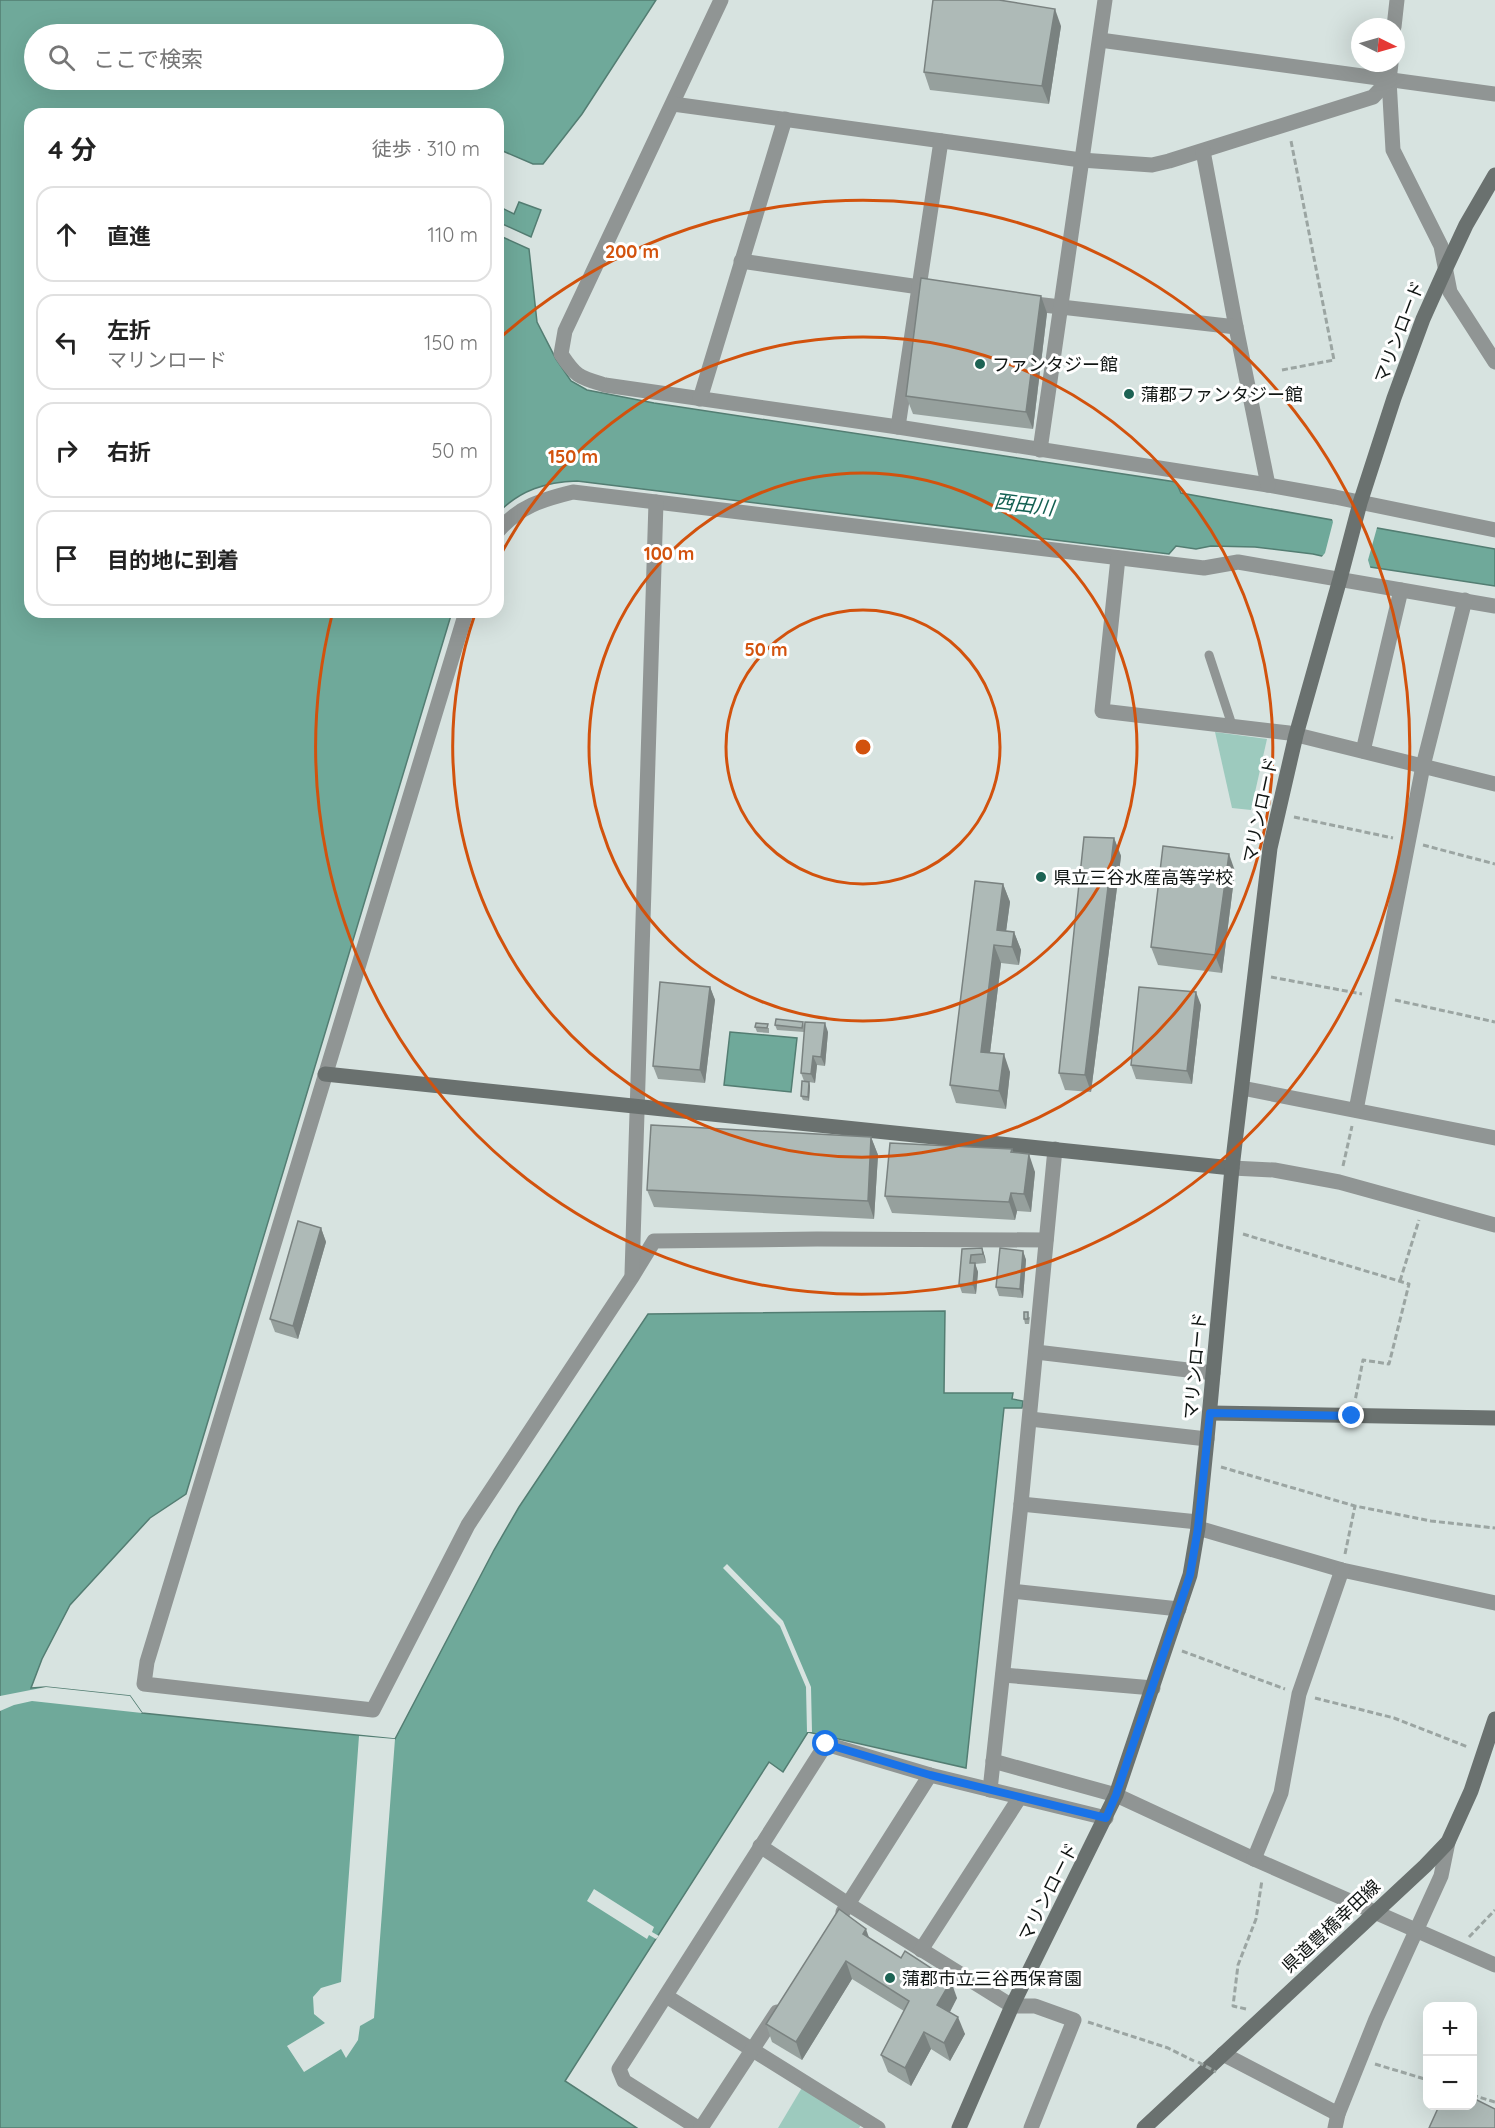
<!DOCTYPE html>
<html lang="ja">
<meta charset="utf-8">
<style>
:root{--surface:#fff;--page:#f2f2f2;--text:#222;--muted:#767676;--line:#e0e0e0}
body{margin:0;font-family:Quicksand,"Noto Sans JP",sans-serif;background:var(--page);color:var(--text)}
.controls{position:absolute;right:18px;bottom:18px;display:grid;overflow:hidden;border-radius:12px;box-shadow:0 6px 24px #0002}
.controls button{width:54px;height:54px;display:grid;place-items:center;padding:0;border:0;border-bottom:2px solid var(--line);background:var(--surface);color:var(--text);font:30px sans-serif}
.compass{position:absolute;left:1351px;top:18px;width:54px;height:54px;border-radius:50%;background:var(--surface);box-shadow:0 6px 24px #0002;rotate:95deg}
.stop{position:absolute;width:18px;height:18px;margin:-14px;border:4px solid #1a73e8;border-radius:50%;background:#fff}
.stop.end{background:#1a73e8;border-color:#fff;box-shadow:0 2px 6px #0008}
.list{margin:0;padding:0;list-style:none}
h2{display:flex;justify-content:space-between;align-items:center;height:78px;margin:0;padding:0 24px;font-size:26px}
h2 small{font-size:20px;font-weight:400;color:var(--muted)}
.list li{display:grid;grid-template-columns:39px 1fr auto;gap:18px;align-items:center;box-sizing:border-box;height:96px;margin:0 12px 12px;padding:0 12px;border:2px solid var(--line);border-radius:18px}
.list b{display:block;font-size:22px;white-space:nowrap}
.list p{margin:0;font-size:20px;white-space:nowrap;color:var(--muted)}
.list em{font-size:20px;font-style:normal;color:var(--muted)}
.icon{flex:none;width:33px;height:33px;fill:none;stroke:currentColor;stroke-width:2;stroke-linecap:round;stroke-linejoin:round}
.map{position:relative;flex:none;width:1495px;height:2128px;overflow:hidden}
.search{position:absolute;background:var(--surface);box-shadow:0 6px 24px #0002;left:24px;top:24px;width:480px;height:66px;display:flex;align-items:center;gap:15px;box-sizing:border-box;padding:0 21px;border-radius:33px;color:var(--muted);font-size:22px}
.panel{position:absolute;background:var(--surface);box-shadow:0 6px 24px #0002;left:24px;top:108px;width:480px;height:510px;border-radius:18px}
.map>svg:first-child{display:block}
</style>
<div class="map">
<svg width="1495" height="2128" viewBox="0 0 1495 2128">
<rect width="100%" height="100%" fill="#d7e3e0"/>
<g fill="#9dcabe">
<polygon points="1215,732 1267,739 1251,810 1232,808"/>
<polygon points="803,2086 862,2123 859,2128 778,2128"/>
</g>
<g fill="#6fa99a" stroke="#537d72" stroke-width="1.5" fill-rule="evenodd">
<path d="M0,0h656l-74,114 -39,50h-10l-35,-15v-35h-468v498h422l-266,882 -36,24 -80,87 -28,54 -11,29 15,-1 84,9 12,17 253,26 99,-189 25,-43 129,-193 297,-3 -1,82h69l-1,6 11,2 -1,7h-18l-38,360 -158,-36 -25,40 -14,-10 -204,319 72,47h-637zM34,34h460v46h-460z"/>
<polygon points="519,202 541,210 531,237 498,222 498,206 514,214"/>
<path d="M498,235l31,14 8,73 19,37 15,22 16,9 67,13 522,79 5,11 314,56v37l-125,-19 -57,-13 -58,-7 -44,-1 -15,3 -20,-3 -7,8 -592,-73c-31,1 -57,9 -79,32z"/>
<polygon points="730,1032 797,1038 791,1092 724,1085"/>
</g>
<g fill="#d7e3e0">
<polygon points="1331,516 1378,524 1368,560 1371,570 1320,559 1325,553 1333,522"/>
<polygon points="727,1564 783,1621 811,1687 812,1732 807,1732 806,1687 780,1626 723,1568"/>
<polygon points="46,1687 130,1696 142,1713 32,1701 14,1705 0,1711 0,1696"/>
<polygon points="359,1736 395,1739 374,2018 360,2026 358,2040 346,2058 341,2049 304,2072 287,2046 325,2023 314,2014 313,1997 321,1988 341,1982"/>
<polygon points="594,1889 654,1927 652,1932 659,1936 656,1939 649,1935 647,1939 587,1901"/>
</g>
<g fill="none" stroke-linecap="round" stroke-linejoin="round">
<g stroke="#9ba5a2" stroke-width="3" stroke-dasharray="6 3" stroke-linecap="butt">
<polyline points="1282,370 1334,360 1291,141"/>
<polyline points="1294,817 1393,838"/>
<polyline points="1423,845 1495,864"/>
<polyline points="1271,977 1362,994"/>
<polyline points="1395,1000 1495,1022"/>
<polyline points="1343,1166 1352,1126"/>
<polyline points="1243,1234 1409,1284 1389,1364 1363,1360 1355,1401"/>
<polyline points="1400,1281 1419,1220"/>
<polyline points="1221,1467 1355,1506 1431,1521 1495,1528"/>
<polyline points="1345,1554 1355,1506"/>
<polyline points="1182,1651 1285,1689"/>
<polyline points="1315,1698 1394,1718 1468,1747"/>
<polyline points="1469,1937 1495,1910"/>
<polyline points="1246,2009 1233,2006 1238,1965 1256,1919 1262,1880"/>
<polyline points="1088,2022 1168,2048 1194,2061"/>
<polyline points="1375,2064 1428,2080"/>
<polyline points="1472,2095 1495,2102"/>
</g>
<polyline stroke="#909594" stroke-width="9" points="1209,655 1232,725"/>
<g stroke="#909594" stroke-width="15">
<path d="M721,0l-156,331 -4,23c15,23 18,23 44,31l293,42 370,58 67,12 160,33"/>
<polyline points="1394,27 1397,0"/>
<polyline points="1100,40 1495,94"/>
<polyline points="1391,63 1389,80 1393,150 1441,246 1450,292 1495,362"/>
<polyline points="673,104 1081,160 1152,165 1169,161 1373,97 1389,80"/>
<polyline points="1203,151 1236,327 1268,485"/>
<polyline points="741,261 940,290"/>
<polyline points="1026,303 1236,327"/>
<polyline points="700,399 785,119"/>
<polyline points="898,427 941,141"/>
<polyline points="1040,450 1105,0"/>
<path d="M498,531c22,-25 43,-31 75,-39l631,76 34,-6 257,44"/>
<polyline points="1118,558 1102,711 1289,733 1495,784"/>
<polyline points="466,612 147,1662 144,1684 373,1710 468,1525 632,1277 654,1241 817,1239 1046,1240"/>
<polyline points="1363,751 1401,590"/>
<polyline points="1242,1088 1495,1138"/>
<polyline points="1356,1110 1423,766 1465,600"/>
<polyline points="1232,1168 1274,1170 1339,1182 1495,1225"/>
<polyline points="632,1274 656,502"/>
<polyline points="1036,1352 1213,1373"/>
<polyline points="1030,1419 1207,1439"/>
<polyline points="1021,1504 1198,1522"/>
<polyline points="1198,1528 1342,1570 1495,1603"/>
<polyline points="1012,1591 1179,1609"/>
<polyline points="1003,1675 1153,1688"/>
<polyline points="993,1761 1116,1795 1254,1859 1495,1965"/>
<polyline points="990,1790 1021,1504 1055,1149"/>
<polyline points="760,1846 848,1904 1012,2006 1035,2006 1074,2020 1031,2128"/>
<polyline points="1254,1859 1281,1793 1299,1694 1342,1570"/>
<polyline points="843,1912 930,1775"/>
<polyline points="921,1950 1020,1797"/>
<polyline points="666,1996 878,2128"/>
<polyline points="1223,2054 1338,2114"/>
<polyline points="698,2128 624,2081 619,2069 826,1744 930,1775 1106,1818"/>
<polyline points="701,2128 777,2012"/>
<polyline points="1335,2128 1338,2114 1376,2019 1441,1876 1448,1842"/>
</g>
<g stroke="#6a716f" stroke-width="15">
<polyline points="325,1074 1232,1168"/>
<polyline points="1210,1413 1495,1418"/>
<polyline points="959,2128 1012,2006 1116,1795 1190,1575 1198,1528 1207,1439 1232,1168 1270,848 1296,735 1340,579 1360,503 1394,398 1423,319 1445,270 1466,225 1495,175"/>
<polyline points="1144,2128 1425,1866 1448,1842 1471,1791 1495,1719"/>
</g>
<polyline stroke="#9ba5a2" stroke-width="3" stroke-dasharray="6 3" stroke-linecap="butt" points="1198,2062 1216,2072"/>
</g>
<g fill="#96a09d">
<polygon points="1061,26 1049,104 930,90 924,72"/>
<polygon points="1047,313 1033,429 913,414 906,396"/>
<polygon points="1114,838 1121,856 1091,1092 1065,1090 1059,1073"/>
<polygon points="1235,871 1222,973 1158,965 1151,947"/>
<polygon points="1003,884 1010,902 1006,931 1014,932 1021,950 1019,965 1001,963 990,1053 1010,1072 1006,1109 956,1103 950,1085"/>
<polygon points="710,987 715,1000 705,1083 658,1079 653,1066"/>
<polygon points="1201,1005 1192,1084 1136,1079 1131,1065"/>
<polygon points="803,1022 804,1026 804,1032 777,1030 775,1025"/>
<polygon points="755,1027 769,1028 769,1033 757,1032"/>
<polygon points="828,1032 825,1066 817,1065 815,1083 809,1082 810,1086 809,1101 803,1100 801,1096 804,1081 801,1073"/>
<polygon points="871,1137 878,1155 874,1219 654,1207 647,1190"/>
<polygon points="1012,1149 1013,1153 1035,1172 1031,1212 1017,1211 1015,1220 892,1213 885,1196"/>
<polygon points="321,1228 326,1242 298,1339 275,1332 270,1319"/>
<polygon points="982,1248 985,1257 986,1263 975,1264 978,1272 976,1294 962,1293 959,1284 962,1249"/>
<polygon points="1023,1251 1026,1260 1023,1298 999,1296 996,1287"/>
<polygon points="1030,1317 1029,1324 1025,1324 1024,1319"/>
<polygon points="870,1939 957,1998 950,2012 965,2034 950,2061 931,2049 911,2086 888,2072 881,2055 904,2011 852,1979 802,2060 772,2042 766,2024"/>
</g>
<g fill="#7a8280">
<polygon points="1055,9 1061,26 1049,104 1042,86"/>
<polygon points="1041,296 1047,313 1033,429 1026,412"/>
<polygon points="1114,838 1121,856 1091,1092 1085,1075"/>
<polygon points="1229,854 1235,871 1222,973 1215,955"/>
<polygon points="1003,884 1010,902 1004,947 997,930"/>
<polygon points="1014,932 1021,950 1019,965 1012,947"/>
<polygon points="994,945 1001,963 988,1069 981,1052"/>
<polygon points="710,987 715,1000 705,1083 700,1070"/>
<polygon points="1196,992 1201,1005 1192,1084 1187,1071"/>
<polygon points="825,1023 828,1032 825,1066 821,1057"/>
<polygon points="1004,1054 1010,1072 1006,1109 999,1091"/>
<polygon points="813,1056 817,1065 815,1083 811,1074"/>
<polygon points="809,1082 810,1086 809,1101 808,1097"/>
<polygon points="871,1137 878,1155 874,1219 868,1201"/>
<polygon points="1029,1154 1035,1172 1031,1212 1024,1194"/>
<polygon points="1011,1193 1017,1211 1015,1220 1009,1202"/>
<polygon points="321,1228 326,1242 298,1339 293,1326"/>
<polygon points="982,1248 985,1257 986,1263 983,1254"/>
<polygon points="1023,1251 1026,1260 1023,1298 1020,1289"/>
<polygon points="975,1263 978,1272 976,1294 973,1285"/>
<polygon points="866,1929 872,1946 863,1934"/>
<polygon points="846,1961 852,1979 802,2060 796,2042"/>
<polygon points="951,1981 957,1998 944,2023 937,2005"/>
<polygon points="958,2017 965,2034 950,2061 944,2043"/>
<polygon points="924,2032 931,2049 911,2086 905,2068"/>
</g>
<g fill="#aebab7" stroke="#7a8280" stroke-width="1.5">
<polygon points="933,0 999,0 1055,9 1042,86 924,72"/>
<polygon points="921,278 1041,296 1026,412 906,396"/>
<polygon points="1084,837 1114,838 1085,1075 1059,1073"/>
<polygon points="1163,846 1229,854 1215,955 1151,947"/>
<polygon points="975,881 1003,884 997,930 1014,932 1012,947 994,945 981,1052 1004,1054 999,1091 950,1085"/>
<polygon points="660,982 710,987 700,1070 653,1066"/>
<polygon points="1139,987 1196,992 1187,1071 1131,1065"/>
<polygon points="776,1019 803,1022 802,1028 775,1025"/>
<polygon points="805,1022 825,1023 821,1057 813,1056 811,1074 801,1073"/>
<polygon points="756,1023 768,1024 767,1028 755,1027"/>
<polygon points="802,1081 809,1082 808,1097 801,1096"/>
<polygon points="651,1125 871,1137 868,1201 647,1190"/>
<polygon points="890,1143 1012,1149 1011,1152 1029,1154 1024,1194 1011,1193 1009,1202 885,1196"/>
<polygon points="298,1221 321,1228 293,1326 270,1319"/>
<polygon points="982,1248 983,1254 971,1255 970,1263 975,1263 973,1285 959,1284 962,1249"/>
<polygon points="1000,1248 1023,1251 1020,1289 996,1287"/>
<rect x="1024" y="1312" width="4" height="7"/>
<polygon points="839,1909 866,1929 863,1934 901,1958 905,1951 951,1981 937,2005 958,2017 944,2043 924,2032 905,2068 881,2055 909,2001 846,1961 796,2042 766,2024"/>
<polygon points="1473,2098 1495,2109 1495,2128 1429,2128 1439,2106 1473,2106"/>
</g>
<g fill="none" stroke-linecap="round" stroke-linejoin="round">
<polyline stroke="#1a73e8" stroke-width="8" points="826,1744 930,1775 1106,1818 1116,1795 1190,1575 1198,1528 1210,1413 1352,1416"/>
</g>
<g fill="none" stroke="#d2520d" stroke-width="3">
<circle cx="863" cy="747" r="137"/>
<circle cx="863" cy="747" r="274"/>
<path d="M499 558A410 410 0 1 1 475 614"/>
<path d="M501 337A547 547 0 1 1 332 615"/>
</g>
<g fill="#1d6354" stroke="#fff" stroke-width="2">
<circle cx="980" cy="364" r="6"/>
<circle cx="1129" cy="394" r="6"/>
<circle cx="1041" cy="877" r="6"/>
<circle cx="890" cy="1978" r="6"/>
</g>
<g text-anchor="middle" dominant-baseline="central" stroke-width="6" stroke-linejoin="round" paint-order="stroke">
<g font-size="18" fill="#111614" stroke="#fff">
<text transform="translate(1399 332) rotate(-69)">マリンロード</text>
<text transform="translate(1260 810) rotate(-78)">マリンロード</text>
<text transform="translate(1195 1366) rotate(-85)">マリンロード</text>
<text transform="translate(1048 1892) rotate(-63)">マリンロード</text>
<text transform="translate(1331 1926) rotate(-43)">県道豊橋幸田線</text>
</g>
<g font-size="18" fill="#111614" stroke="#fff" text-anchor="start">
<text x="992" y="364">ファンタジー館</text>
<text x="1141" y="394">蒲郡ファンタジー館</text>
<text x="1053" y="877">県立三谷水産高等学校</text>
<text x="902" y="1978">蒲郡市立三谷西保育園</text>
</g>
<g font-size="20" font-style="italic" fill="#146052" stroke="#fff">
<text transform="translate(1024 504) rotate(7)">西田川</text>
</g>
</g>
<circle cx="863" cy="747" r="9" fill="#d2520d" stroke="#fff" stroke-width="3"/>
<g font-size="18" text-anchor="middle" font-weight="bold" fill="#d2520d" stroke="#fff" stroke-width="6" stroke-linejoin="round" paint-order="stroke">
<text x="632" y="258">200 m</text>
<text x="573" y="463">150 m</text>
<text x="669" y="560">100 m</text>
<text x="766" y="656">50 m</text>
</g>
</svg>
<div class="controls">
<button>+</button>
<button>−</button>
</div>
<svg class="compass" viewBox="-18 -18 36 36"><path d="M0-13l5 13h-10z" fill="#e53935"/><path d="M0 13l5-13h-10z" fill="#767676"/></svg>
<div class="stop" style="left:826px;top:1744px"></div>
<div class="stop end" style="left:1352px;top:1416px"></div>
<div class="search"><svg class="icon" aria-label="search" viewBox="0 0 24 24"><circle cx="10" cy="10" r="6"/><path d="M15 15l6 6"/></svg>ここで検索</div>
<section class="panel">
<h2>4 分<small>徒歩 · 310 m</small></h2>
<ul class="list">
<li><svg class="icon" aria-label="ahead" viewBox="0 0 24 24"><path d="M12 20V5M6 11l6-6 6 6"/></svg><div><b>直進</b></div><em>110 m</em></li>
<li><svg class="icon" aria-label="left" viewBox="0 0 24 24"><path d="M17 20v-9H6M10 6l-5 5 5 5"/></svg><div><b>左折</b><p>マリンロード</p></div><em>150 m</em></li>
<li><svg class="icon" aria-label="right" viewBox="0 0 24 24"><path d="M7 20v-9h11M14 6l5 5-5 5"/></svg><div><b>右折</b></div><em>50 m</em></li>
<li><svg class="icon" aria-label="arrive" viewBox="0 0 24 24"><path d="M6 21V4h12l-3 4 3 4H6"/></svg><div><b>目的地に到着</b></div></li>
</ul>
</section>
</div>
